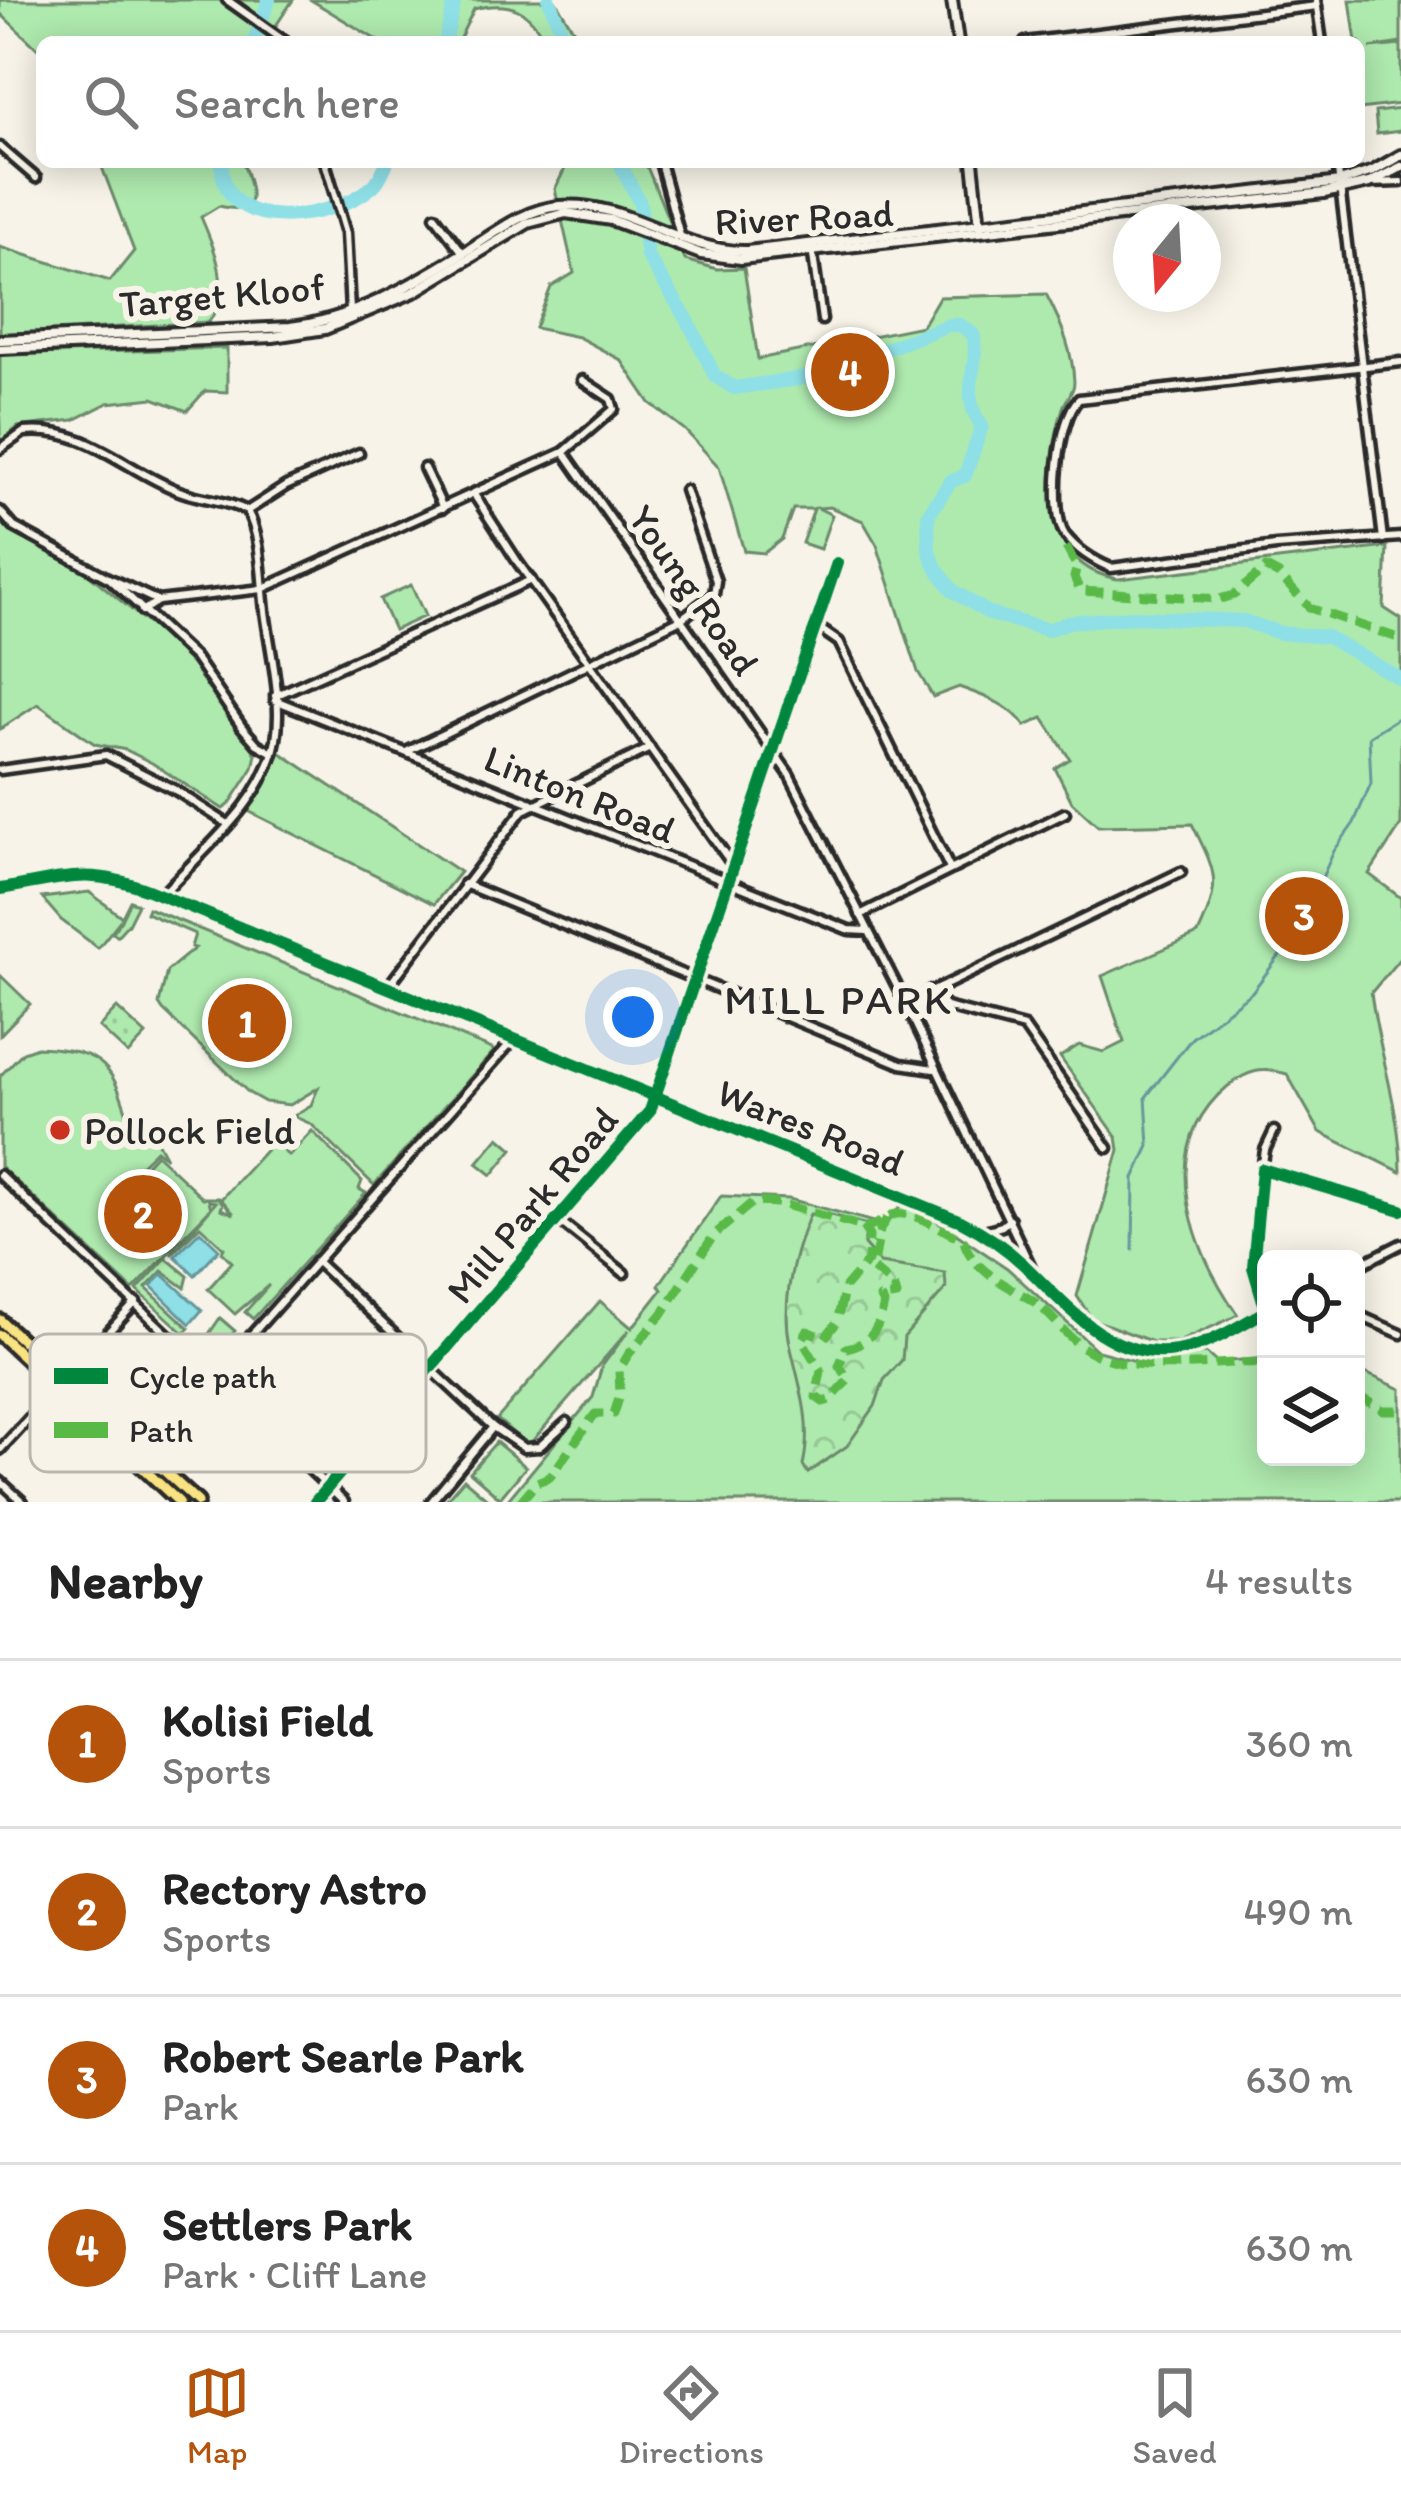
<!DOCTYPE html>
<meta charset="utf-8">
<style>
:root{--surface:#fff;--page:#f6f6f6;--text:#222;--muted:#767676;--line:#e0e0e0;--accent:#b45309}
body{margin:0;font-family:Itim,sans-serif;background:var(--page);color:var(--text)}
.controls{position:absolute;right:36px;bottom:36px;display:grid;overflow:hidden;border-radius:18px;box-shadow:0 6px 30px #0003}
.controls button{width:108px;height:108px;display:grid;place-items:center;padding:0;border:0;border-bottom:3px solid var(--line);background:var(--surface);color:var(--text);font:60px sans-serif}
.compass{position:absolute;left:1113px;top:204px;width:108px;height:108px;border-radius:50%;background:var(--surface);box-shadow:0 6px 30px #0003;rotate:198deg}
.you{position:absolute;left:633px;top:1017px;width:42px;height:42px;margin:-30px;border:9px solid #fff;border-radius:50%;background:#1a73e8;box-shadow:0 0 0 18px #1a73e833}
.badge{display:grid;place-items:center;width:78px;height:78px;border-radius:50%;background:var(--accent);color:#fff;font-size:39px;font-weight:700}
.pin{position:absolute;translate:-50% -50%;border:6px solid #fff;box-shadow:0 3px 12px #0006}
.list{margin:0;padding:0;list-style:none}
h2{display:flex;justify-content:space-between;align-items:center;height:156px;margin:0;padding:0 48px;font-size:51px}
h2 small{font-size:39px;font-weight:400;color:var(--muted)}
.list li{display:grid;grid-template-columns:78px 1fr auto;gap:36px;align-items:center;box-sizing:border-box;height:168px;padding:0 48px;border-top:3px solid var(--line)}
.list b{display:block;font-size:45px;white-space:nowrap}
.list p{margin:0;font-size:39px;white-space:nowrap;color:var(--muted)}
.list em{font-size:39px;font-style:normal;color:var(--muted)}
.icon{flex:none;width:66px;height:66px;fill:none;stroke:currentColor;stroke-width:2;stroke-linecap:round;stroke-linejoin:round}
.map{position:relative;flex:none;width:1401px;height:1502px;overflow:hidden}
.search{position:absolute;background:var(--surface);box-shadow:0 6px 30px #0003;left:36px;right:36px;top:36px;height:132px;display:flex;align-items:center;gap:30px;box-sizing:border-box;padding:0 42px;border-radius:18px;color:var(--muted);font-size:45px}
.sheet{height:828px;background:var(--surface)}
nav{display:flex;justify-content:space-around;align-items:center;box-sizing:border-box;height:168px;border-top:3px solid var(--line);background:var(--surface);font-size:33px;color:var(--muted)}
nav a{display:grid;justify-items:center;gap:6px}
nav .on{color:var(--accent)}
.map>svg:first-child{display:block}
</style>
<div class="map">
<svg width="1401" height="1502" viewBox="0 0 1401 1502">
<defs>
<pattern id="forest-crowns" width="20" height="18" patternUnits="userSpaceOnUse" patternTransform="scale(3)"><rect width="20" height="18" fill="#aee9ae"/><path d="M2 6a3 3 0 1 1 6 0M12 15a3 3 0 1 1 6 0" fill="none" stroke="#96c896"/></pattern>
<pattern id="garden-dots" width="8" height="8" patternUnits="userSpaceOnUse" patternTransform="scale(3)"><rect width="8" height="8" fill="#aee9ae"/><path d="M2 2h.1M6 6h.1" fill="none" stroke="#96c896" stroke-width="1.8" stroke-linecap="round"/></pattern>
</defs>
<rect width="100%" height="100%" fill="#f7f3e8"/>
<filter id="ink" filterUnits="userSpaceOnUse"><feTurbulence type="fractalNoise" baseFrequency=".00833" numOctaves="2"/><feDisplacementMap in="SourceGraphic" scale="24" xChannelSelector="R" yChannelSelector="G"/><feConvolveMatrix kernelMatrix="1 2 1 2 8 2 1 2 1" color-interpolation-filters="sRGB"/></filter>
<g filter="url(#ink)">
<g fill="#aee9ae" stroke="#6c8a6c" stroke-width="3">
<polygon points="0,0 293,0 265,42 42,42 42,53 0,13"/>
<path d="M311,0h244l26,42h-35c-17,-33 -35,-42 -72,-33l-16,33h-78z"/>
<polygon points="1350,0 1401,0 1401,43 1370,48 1401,45 1401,104 1359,109 1359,42 1356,42"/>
<polygon points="1401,109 1401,131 1377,134 1375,112"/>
<path d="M100,162h143c9,29 20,55 -24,44l-18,11c15,34 31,72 8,105l-209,12v-87l110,34 24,-30z"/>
<path d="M568,162h77l40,98 32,9 27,-1 14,91 164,-33 17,-29 107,-3c14,26 27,57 28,88 0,11 -8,16 -11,26 -18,59 -26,157 55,171l269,-32 -3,61 17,11v206l-32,49 32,24v59l-30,36c8,61 30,118 30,179l-81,-40 -33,-58c-25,-7 -39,-4 -60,13 -73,61 -35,162 11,228l-60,27h-25l-61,-23 -15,-23 42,-146 -2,-13 -57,-80 19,-12 25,7 20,-10 -22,-66 96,-42c24,-52 19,-60 -6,-110l-94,2 -26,-24 -17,-34 15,-9 -27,-41 -18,8c-15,-22 -42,-30 -66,-39l-26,10 -15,-25 -41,-127 -14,-24 -33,-14 -12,1 14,7 -12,34 -18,-6 12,-34h-21l-11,30 -18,14 -20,-2 -25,-84 -34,-37 -35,-27 -29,-43 -43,-23 -43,-9 16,-41 23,-14 -19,-84z"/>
<polygon points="227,348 227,392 205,391 187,411 153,398 108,403 74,420 18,427 0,442 0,355"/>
<polygon points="0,519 15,532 73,561 161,634 204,676 256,754 253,768 229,805 223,809 152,763 126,750 95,744 38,704 0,729"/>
<polygon points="411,585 425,616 394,630 380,599"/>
<polygon points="278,751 460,872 434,904 246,810 270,775"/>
<polygon points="89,892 122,917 130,901 138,904 128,924 117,936 113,932 122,918 98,948 61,920 42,898"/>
<polygon points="148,908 492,1049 494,1051 374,1185 311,1124 293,1116 311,1105 318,1088 290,1105 265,1102 249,1093 163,1010 159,1004 167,971 195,948 191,947 195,934 146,913"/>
<polygon points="0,975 30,1004 0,1035"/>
<path d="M37,1047c70,3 76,20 94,80l9,3 6,-9 20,37 -10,-8 -24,23 2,4 22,-23 47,44h16l4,6 -2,5 13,5 -13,-15 52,-57 16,14 23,-25 50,50 -3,8 7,4 -113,126 -8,-7 24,-27 -34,29 -27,-25 24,-27 -10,-10 2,-4 -24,-22 -29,29 45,-53 -7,-1 2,7 -35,36 -6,-11 -8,9 13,4 -42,44 -133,-124v-90l23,-24z"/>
<polygon points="499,1137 513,1149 492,1175 477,1163"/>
<polygon points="721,1196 789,1199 885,1225 901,1205 931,1217 1007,1268 1098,1351 1136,1361 1206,1353 1216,1362 1266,1358 1266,1457 1356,1457 1356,1369 1401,1389 1401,1502 506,1502 593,1397 602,1366 629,1330 528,1446 497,1419 600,1301 632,1328 662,1290 659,1285"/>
<polygon points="166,1258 188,1276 185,1288 162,1271 146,1288 189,1328 184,1333 137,1290"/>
<polygon points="220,1318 235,1331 216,1352 204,1341"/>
<polygon points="496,1442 526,1467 500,1498 470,1472"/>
<polygon points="464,1479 491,1502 444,1502"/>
</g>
<path fill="url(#forest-crowns)" stroke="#6c8a6c" stroke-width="3" d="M810,1214l21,1 36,10 -3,20 16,18 65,10 1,15 -42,49 -2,23 -18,20 -9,26 -28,40 -39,27 -5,-8c10,-42 -4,-80 -13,-121 -9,-43 4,-91 20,-130z"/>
<polygon fill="url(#garden-dots)" stroke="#6c8a6c" stroke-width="3" points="117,1008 146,1035 128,1054 99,1027"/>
<g fill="#8ee0e6" stroke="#66989b" stroke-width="3">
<polygon points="200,1231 219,1249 195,1275 175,1256"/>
<polygon points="162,1274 202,1310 190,1324 151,1286"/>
</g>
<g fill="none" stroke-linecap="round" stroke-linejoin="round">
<polyline stroke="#66989b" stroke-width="3" points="1133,1250 1134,1178 1149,1146 1146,1097 1192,1038 1252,992 1297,933 1334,851 1354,823 1371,783 1369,736 1401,716"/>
<g stroke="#8ee0e6" stroke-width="14">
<polyline points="549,0 566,42"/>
<polyline points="254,42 269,0"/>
<polyline points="445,42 455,0"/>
<path d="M222,162c-3,76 112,59 151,24 7,-6 10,-15 14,-24"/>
<path d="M619,162l21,41 7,53 40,63 28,57 19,12 78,-11 137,-52h11l13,9c8,32 -15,61 9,92l-17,50 -14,5 -23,34 1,35 7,18 17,23 37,23 58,16 20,-8 65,-5 111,4 36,12 47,4 74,42"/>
</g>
<g stroke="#2b2b2b" stroke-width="15">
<g id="street">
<polyline points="227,0 286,42"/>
<polyline points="1316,0 1322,42"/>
<polyline points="1025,42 1317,6"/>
<polyline points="0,147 36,178"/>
<polyline points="325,162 346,233 350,311"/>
<polyline points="660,162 681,239"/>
<polyline points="1337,162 1383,539"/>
<polyline points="1369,183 1401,182"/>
<polyline points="435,216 463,253"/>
<polyline points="812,248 822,320"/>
<path d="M1401,362l-322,37c-21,18 -30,113 -14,136 12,15 29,26 46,33l165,-22 125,-9"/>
<path d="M0,449l24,-17c65,-6 102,40 158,60 22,8 45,8 65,19"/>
<polyline points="564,452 789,774 906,1004 1033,1271"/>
<polyline points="424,468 443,508"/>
<polyline points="475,496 517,561 734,867"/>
<polyline points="0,511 14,527 110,579 195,658 242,727 257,744 273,753"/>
<polyline points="247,511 286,486 359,453"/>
<polyline points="113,580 158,601"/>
<polyline points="142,611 158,601 262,589 564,452 614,409 611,399 582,380"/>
<polyline points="816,626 839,642 950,869"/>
<polyline points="275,696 531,580"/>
<polyline points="275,700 849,930 867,931"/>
<polyline points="406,752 681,619 714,594 716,581 685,490"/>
<polyline points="0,770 106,755 175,790 228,824"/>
<polyline points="464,884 901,1064 934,1069"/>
<path d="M0,889c61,-10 88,-23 148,1l813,331c23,12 44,26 62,43 47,44 92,105 167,84 26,-7 52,-24 76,-37l-13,-44 9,-98 139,41"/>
<path d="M161,896c40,-45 104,-94 115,-156 7,-40 -6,-89 -11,-129 -4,-31 -3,-74 -18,-100"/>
<polyline points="860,915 1065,813"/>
<polyline points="387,988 522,811 650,748"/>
<polyline points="930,991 946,1007 1024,1027 1108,1148"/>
<polyline points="906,1004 1181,872"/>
<polyline points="1262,1169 1265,1150 1274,1131"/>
<polyline points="0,1175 344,1502"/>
<polyline points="559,1221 624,1273"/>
<polyline points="981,1232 1002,1226 1010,1219"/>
<polyline points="316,1261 493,1427 524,1448 539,1447 567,1422"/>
<polyline points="1356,1267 1401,1244"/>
<polyline points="1356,1314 1401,1334"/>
<polyline points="215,1376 514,1039"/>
<polyline points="65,1379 136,1302"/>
<polyline points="0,1450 56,1389"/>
<polyline points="0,1481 23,1502"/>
<polyline points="315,1502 650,1111 837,563"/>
<polyline points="431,1502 493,1427"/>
</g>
</g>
<g stroke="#2b2b2b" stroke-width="16">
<g id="secondary">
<polyline points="952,0 958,42"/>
<polyline points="973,162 980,226"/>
<path d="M0,340l290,-13c61,-7 118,-40 170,-72 32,-19 60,-45 99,-49 66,-7 122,47 188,45l593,-69 33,-11 28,-16"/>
<polyline points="0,349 273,337 325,329 414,292 528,223 566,213 611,220 701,254 741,259 1324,193 1369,183 1401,167"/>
</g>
</g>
<g stroke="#2b2b2b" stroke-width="18">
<g id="primary">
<polyline points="0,1320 198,1502"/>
<polyline points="0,1335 179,1502"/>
</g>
</g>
<use href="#street" stroke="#f7f3e8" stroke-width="6"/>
<use href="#secondary" stroke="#f7f3e8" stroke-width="8"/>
<use href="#primary" stroke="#f8e281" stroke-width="9"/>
<g stroke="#58b947" stroke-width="9" stroke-dasharray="18 9" stroke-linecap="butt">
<polyline points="1066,547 1077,567 1074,577 1080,591 1220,599 1234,595 1266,568 1279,575 1310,608 1401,639"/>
<path d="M863,1227l6,9 -1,25 -23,26 -8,35 -12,16 -18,-7 -5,9 19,31 -5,26 7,5 7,-2 19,-21 -10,-13 7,-18c26,-5 33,-20 38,-44l-4,-6 17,-2 -3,-10 -21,-17 7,-39 7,-12"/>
<polyline points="1356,1395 1383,1410 1401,1410"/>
<path d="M520,1502l17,-20 13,-5 45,-63h19l6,-19 -1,-25 9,-15 35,-42 51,-78 39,-33 25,1 85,24c14,0 15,-5 27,-11 18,-10 56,16 74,25 8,30 45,45 69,60 21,15 34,38 56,50 44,26 126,9 177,12"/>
</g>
<g stroke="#f7f3e8" stroke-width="20">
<g id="cycleway">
<path d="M0,889c61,-10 88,-23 148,1l813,331c23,12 44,26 62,43 47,44 92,105 167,84 26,-7 52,-24 76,-37l-13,-44 9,-98 139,41"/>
<polyline points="315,1502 650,1111 837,563"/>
</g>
</g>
<use href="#cycleway" stroke="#00873e" stroke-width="12"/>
</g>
</g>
<circle fill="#c8321e" stroke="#f7f3e8" stroke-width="4.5" cx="60" cy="1130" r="12"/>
<g text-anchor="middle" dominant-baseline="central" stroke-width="12" stroke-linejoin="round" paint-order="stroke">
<g font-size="39" fill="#2b2b2b" stroke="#f7f3e8">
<text transform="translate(804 217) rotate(-3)">River Road</text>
<text transform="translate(222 295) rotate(-5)">Target Kloof</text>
<text transform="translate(694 590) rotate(55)">Young Road</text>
<text transform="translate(580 794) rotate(22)">Linton Road</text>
<text transform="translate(811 1127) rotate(22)">Wares Road</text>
<text transform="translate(532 1205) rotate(-50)">Mill Park Road</text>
</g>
<g font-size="39" fill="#2b2b2b" stroke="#f7f3e8" text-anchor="start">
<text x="84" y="1130">Pollock Field</text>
</g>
<g font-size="42" letter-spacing="3" fill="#2b2b2b" stroke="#f7f3e8">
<text x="839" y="999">MILL PARK</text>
</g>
</g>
<rect x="30" y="1334" width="396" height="138" rx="18" fill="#f7f3e8" stroke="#bab7af" stroke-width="3"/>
<rect x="54" y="1368" width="54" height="16" fill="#00873e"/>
<rect x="54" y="1422" width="54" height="16" fill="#58b947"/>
<g font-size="33" fill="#2b2b2b">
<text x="129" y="1388">Cycle path</text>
<text x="129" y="1442">Path</text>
</g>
</svg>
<div class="controls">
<button><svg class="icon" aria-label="locate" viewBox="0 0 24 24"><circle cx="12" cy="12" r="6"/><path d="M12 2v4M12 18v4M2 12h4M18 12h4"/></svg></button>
<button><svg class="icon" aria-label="layers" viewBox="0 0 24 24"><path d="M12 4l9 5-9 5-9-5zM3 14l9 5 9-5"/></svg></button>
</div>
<svg class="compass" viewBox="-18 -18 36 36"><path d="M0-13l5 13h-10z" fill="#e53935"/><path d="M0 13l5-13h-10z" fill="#767676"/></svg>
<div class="you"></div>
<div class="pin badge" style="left:247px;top:1023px">1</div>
<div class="pin badge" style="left:143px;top:1214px">2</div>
<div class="pin badge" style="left:1304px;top:916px">3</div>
<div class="pin badge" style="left:850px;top:372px">4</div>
<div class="search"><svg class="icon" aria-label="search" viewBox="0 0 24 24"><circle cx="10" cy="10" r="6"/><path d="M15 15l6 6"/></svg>Search here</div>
</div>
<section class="sheet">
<h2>Nearby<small>4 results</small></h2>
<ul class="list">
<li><span class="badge">1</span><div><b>Kolisi Field</b><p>Sports</p></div><em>360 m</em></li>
<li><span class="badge">2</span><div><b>Rectory Astro</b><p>Sports</p></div><em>490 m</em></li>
<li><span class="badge">3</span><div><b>Robert Searle Park</b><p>Park</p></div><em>630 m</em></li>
<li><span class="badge">4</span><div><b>Settlers Park</b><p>Park · Cliff Lane</p></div><em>630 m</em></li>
</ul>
</section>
<nav>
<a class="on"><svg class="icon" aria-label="map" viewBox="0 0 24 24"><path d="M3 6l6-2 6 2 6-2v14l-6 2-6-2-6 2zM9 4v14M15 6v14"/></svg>Map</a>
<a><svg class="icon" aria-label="directions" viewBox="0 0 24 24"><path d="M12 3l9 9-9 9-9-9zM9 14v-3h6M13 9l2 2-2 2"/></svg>Directions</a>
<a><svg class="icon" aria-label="saved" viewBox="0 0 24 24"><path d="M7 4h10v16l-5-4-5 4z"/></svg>Saved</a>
</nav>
